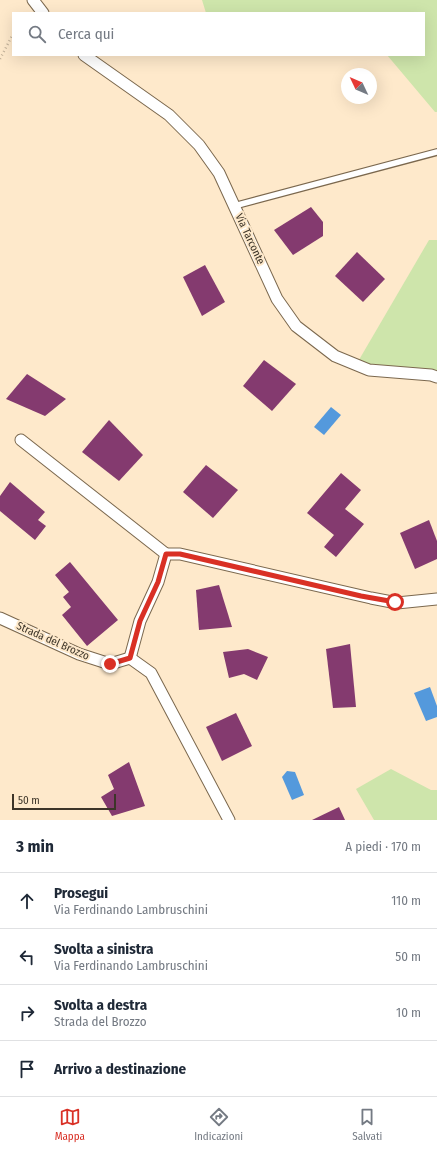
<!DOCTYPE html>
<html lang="it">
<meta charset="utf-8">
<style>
:root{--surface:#fff;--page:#f6f6f7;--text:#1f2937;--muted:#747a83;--line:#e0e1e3;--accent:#d93025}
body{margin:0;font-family:"Fira Sans Condensed",sans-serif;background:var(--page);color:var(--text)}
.compass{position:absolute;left:341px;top:68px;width:36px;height:36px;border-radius:50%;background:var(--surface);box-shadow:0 4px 16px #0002;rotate:314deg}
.scale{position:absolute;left:12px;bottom:10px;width:104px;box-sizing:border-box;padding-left:4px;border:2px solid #3d3529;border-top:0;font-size:11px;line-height:14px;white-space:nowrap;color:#3d3529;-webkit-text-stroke:3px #fee9cb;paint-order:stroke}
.stop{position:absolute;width:12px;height:12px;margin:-9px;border:3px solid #d93025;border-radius:50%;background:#fff}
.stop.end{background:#d93025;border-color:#fff;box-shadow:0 1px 4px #0008}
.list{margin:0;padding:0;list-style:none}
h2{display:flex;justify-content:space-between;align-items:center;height:52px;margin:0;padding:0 16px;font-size:17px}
h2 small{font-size:13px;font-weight:400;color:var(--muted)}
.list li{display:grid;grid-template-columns:26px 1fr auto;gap:12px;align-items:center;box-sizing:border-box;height:56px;padding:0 16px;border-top:1px solid var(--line)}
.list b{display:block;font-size:15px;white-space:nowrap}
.list p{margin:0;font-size:13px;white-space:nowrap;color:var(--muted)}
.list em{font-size:13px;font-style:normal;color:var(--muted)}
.icon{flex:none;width:22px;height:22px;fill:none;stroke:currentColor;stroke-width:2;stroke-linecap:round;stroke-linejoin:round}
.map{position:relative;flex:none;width:437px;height:820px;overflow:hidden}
.search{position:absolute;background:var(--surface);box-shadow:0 4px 16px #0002;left:12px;right:12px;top:12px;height:44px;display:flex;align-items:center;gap:10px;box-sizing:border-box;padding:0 14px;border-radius:0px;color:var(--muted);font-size:15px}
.sheet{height:276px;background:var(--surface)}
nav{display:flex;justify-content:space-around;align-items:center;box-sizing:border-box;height:56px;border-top:1px solid var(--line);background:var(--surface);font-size:11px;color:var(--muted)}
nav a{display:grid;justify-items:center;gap:2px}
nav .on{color:var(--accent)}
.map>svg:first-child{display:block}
</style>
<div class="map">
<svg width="437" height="820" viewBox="0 0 437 820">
<rect width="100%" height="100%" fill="#fee9cb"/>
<g fill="#cee5ab">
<polygon points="202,0 437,0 437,112 435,112 387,55 424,55 424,13 206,13"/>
<polygon points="429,240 437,240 437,377 356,365"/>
<polygon points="391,769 431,790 437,790 437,820 374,820 356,789"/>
</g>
<g fill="#5499dc">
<polygon points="331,407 341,415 324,435 314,427"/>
<polygon points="430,687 437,706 437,717 426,721 414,693"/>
<polygon points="287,771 295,772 304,795 292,800 282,777"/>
</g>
<g fill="#843a6f">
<polygon points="311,207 323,222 323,236 293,255 274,230"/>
<polygon points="357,252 385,279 363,302 335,276"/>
<polygon points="205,265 225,302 202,316 183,277"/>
<polygon points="264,360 296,384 272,411 243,386"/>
<polygon points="27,374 66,399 45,416 6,399"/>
<polygon points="109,420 143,455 119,481 82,452"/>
<polygon points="206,465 238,490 213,518 183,492"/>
<polygon points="341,473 361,490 345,509 364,524 336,557 324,547 334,535 307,513"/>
<polygon points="10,482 45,512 38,520 46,526 35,540 0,511 0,496"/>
<polygon points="429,520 437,541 437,559 415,569 400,533"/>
<polygon points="70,562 118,620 87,646 62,615 71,607 63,597 69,592 55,575"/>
<polygon points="219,585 232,627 199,630 196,590"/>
<polygon points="350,644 356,707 333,708 326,649"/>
<polygon points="248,649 268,657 257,680 244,674 229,678 223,652"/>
<polygon points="236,713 252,746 222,761 206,727"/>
<polygon points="129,762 145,806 112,816 101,797 114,789 108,775"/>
<polygon points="339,807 345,820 312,820"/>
</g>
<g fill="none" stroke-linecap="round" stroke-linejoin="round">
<g stroke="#7b684e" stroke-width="8">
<polyline id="service" points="234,206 437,152"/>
</g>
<g stroke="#7b684e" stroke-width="13">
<g id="minor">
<polyline points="33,0 43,13"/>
<polyline points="84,55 169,115 199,145 219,173 277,299 296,326 335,356 369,370 431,375 437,377"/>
<polyline points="21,440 166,554"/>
<polyline points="0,618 79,654 110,664 130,658"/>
<polyline points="130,658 140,621 158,582 166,554 180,554 371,598 397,603 437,599"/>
<polyline points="130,658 151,673 229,820"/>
</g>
</g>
<polyline stroke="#c0af97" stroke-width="2.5" stroke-dasharray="1 3" stroke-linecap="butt" points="0,59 13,34"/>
<use href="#service" stroke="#fff" stroke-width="5.5"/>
<use href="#minor" stroke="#fff" stroke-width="11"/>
</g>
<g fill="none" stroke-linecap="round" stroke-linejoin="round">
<polyline stroke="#d93025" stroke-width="5" points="110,664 130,658 140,621 158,582 166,554 180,554 361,596 395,602"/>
</g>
<g text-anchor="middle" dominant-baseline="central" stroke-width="4" stroke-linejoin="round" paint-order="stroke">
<g font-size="11" fill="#3d3529" stroke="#fee9cb">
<text transform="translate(250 239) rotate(65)">Via Tarconte</text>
<text transform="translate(53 641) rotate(24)">Strada del Brozzo</text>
</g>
</g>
</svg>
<svg class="compass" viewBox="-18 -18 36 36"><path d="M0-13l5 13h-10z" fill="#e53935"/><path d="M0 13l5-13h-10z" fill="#747a83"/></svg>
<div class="scale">50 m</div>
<div class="stop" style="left:395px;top:602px"></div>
<div class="stop end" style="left:110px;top:664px"></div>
<div class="search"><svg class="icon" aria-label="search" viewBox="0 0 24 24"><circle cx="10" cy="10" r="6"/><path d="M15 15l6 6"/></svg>Cerca qui</div>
</div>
<section class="sheet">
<h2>3 min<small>A piedi · 170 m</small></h2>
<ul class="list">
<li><svg class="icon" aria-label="ahead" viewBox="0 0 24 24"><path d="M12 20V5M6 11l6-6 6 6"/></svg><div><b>Prosegui</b><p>Via Ferdinando Lambruschini</p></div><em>110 m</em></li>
<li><svg class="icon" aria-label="left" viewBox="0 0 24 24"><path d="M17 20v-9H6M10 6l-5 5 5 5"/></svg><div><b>Svolta a sinistra</b><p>Via Ferdinando Lambruschini</p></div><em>50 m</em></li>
<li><svg class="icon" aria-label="right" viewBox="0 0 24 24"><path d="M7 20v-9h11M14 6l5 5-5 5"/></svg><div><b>Svolta a destra</b><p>Strada del Brozzo</p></div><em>10 m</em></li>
<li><svg class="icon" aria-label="arrive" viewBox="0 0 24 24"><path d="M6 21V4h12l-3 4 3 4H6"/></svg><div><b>Arrivo a destinazione</b></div></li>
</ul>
</section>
<nav>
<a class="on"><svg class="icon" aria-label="map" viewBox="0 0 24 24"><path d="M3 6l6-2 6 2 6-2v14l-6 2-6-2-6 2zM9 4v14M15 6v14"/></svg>Mappa</a>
<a><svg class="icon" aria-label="directions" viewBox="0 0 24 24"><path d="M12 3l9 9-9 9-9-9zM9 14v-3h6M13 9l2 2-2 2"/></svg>Indicazioni</a>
<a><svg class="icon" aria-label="saved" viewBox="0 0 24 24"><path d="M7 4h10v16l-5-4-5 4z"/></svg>Salvati</a>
</nav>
